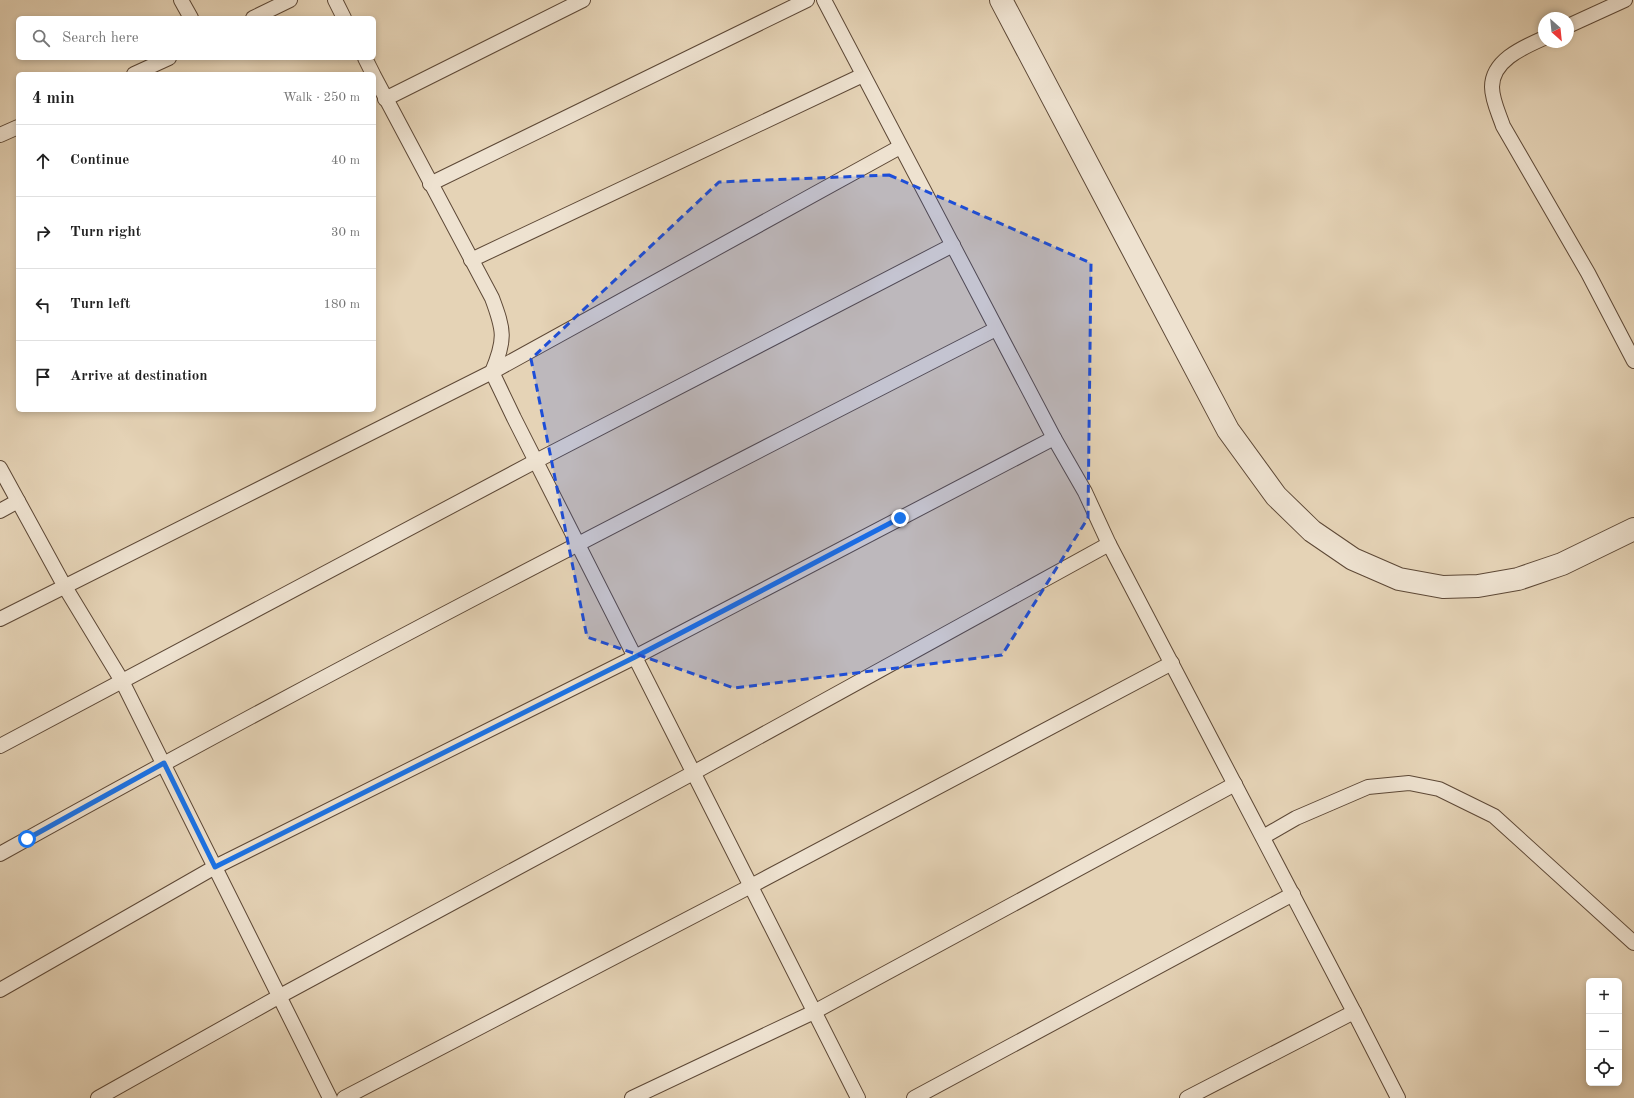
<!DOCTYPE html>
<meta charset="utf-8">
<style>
:root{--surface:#fff;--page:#f2f2f2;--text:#222;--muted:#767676;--line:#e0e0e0}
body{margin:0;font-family:"Old Standard TT",serif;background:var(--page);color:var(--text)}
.controls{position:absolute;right:12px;bottom:12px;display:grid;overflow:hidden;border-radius:6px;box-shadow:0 2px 6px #0003}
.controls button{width:36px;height:36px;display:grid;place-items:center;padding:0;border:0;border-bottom:1px solid var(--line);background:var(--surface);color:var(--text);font:20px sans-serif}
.compass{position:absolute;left:1538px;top:12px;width:36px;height:36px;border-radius:50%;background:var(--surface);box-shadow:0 2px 6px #0003;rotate:153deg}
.stop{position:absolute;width:12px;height:12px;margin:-9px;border:3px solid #1a73e8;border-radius:50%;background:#fff}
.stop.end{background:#1a73e8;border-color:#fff;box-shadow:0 1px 4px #0008}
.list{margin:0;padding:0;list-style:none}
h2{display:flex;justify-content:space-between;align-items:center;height:52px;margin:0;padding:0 16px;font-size:17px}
h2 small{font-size:13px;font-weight:400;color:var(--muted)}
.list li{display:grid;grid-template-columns:26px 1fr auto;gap:12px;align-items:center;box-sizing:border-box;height:72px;padding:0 16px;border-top:1px solid var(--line)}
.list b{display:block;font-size:15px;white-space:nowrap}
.list em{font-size:13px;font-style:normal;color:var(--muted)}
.icon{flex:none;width:22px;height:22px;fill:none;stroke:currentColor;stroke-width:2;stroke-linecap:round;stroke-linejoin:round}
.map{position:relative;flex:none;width:1634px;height:1098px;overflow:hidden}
.search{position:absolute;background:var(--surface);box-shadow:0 2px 6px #0003;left:16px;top:16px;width:360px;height:44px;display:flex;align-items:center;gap:10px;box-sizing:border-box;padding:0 14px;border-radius:6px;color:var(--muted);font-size:15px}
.panel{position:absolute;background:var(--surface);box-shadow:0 2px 6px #0003;left:16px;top:72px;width:360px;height:340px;border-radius:6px}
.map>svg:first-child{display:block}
</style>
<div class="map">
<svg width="1634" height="1098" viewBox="0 0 1634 1098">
<rect width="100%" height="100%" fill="#e5d3b6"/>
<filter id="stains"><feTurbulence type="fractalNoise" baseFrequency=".005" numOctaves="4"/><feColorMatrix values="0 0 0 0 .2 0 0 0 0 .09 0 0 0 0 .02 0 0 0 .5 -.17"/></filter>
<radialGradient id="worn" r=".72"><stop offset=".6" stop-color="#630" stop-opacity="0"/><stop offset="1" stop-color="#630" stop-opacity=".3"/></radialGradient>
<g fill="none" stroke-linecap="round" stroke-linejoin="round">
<g stroke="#5d4836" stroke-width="16">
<g id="lane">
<polyline points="181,0 191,18"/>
<polyline points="335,0 344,18"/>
<polyline points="824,0 1054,438 1085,492 1109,544 1354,1012 1398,1098"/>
<polyline points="253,18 290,0"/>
<polyline points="1568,26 1625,0"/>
<path d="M1544,38c-20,9 -52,22 -52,49 0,13 7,27 11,39l85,147 46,88"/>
<polyline points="365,58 373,74"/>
<polyline points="134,74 169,58"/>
<path d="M374,76l118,222c12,32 14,41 0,74l22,46 344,680"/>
<polyline points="385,99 583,0"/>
<polyline points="0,135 18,127"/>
<polyline points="430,184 807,0"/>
<polyline points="471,260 863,75"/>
<polyline points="0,468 65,587 122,681 330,1098"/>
<polyline points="0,511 18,501"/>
<polyline points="0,619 492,372 900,147"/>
<polyline points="0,746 536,461 953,245"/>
<polyline points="1263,837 1296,818 1368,787 1409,783 1439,789 1494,816 1634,943"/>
<path d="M0,854c328,-183 662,-354 996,-525"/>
<polyline points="0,990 215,867 635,657 1054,438"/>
<polyline points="98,1098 280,996 693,773 1109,544"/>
<polyline points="344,1098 751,886 1172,663"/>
<polyline points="632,1098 814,1012 1235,784"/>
<polyline points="914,1098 1293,894"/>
<polyline points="1187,1098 1354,1012"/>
</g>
</g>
<g stroke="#5d4836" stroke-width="24">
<polyline id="street" points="1001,0 1228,430 1276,496 1312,531 1353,559 1399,579 1443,587 1478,586 1518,579 1562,564 1634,529"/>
</g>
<use href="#lane" stroke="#eee2d0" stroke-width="14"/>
<use href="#street" stroke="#eee2d0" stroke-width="22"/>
</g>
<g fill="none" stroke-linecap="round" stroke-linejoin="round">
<polyline stroke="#1a73e8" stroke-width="5" points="27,839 164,763 215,867 635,657 900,518"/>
</g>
<path fill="#1d4ed8" fill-opacity="0.2" stroke="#1d4ed8" stroke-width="3" stroke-dasharray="8 5" stroke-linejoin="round" d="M889,175l202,88 -3,255 -86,137 -268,33 -147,-51 -56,-278 188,-177z"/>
<rect width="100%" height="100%" filter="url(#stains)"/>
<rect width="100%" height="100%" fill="url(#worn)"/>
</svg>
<div class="controls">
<button>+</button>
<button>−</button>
<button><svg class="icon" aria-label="locate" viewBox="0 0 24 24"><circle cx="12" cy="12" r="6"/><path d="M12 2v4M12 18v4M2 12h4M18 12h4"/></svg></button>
</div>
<svg class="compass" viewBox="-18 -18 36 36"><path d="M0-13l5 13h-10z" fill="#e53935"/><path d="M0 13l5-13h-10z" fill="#767676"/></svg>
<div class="stop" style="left:27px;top:839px"></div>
<div class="stop end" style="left:900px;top:518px"></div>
<div class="search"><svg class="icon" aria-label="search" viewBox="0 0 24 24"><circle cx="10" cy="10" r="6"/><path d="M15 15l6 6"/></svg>Search here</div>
<section class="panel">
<h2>4 min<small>Walk · 250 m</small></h2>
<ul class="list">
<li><svg class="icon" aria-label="ahead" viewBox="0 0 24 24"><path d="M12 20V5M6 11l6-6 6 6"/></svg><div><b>Continue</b></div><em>40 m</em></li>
<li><svg class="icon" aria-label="right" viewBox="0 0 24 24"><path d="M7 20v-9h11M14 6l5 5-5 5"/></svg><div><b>Turn right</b></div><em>30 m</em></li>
<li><svg class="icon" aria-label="left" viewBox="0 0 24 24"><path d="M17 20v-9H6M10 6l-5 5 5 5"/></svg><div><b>Turn left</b></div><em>180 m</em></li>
<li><svg class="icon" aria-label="arrive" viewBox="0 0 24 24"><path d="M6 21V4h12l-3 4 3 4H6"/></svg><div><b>Arrive at destination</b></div></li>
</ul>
</section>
</div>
